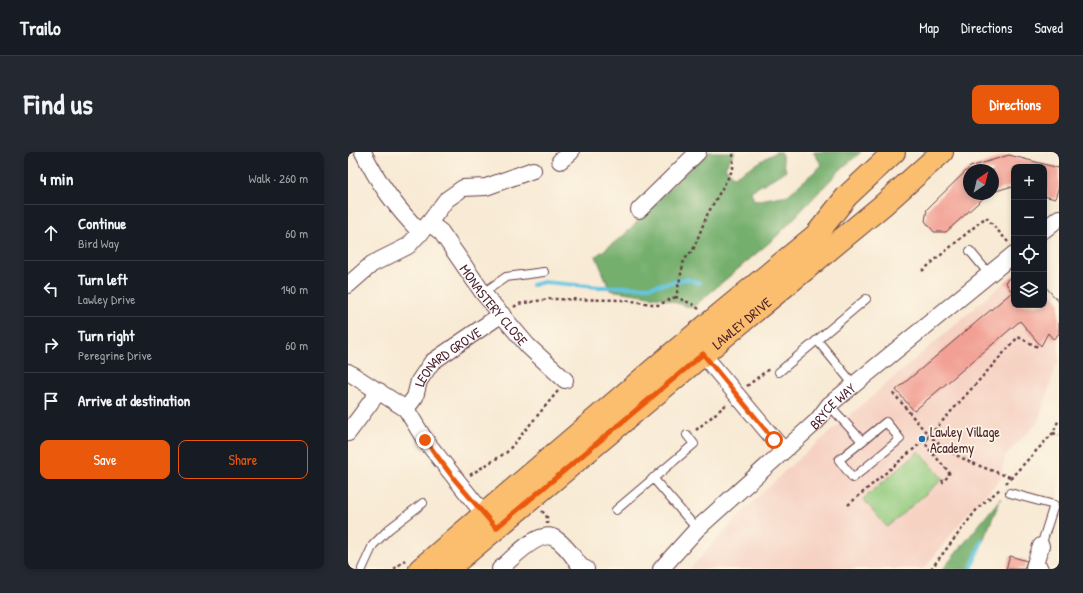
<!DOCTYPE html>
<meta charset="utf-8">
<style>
:root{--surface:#171b24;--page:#242831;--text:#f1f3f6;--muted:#9ea1a6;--line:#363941;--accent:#ea580c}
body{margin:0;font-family:"Patrick Hand",sans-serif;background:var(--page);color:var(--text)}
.controls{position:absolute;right:12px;top:12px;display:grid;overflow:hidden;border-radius:8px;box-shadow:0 2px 6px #0003}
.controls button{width:36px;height:36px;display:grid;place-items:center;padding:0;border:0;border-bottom:1px solid var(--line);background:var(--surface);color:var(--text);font:20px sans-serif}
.compass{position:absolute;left:615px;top:12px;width:36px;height:36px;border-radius:50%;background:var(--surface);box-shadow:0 2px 6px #0003;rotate:35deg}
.stop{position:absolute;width:12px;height:12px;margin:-9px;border:3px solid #ea580c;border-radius:50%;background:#fff}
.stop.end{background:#ea580c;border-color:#fff;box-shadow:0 1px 4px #0008}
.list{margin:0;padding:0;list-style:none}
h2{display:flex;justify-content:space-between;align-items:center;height:52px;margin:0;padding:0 16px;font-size:17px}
h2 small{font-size:13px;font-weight:400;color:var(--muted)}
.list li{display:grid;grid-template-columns:26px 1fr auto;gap:12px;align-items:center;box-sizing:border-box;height:56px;padding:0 16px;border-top:1px solid var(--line)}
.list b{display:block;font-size:15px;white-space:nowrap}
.list p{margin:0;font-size:13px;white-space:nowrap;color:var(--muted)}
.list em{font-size:13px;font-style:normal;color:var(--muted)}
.actions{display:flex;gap:8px;padding:12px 16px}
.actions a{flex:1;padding:9px 0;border:1px solid var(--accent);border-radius:8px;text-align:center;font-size:14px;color:var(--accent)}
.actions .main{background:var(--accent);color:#fff}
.icon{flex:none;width:22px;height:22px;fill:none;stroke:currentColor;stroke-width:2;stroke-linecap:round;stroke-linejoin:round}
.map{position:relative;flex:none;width:711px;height:417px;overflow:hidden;border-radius:8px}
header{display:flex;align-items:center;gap:24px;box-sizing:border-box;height:56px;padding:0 20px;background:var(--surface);border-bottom:1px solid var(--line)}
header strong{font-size:19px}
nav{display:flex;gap:22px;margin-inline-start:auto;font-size:14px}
.intro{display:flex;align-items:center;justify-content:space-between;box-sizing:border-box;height:96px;padding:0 24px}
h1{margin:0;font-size:28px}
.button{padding:10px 18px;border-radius:8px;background:var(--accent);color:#fff;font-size:14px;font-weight:700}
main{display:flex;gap:24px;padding:0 24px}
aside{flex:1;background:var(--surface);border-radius:8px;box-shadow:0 2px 6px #0003}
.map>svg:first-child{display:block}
</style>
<header>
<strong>Trailo</strong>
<nav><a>Map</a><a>Directions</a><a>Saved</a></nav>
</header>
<div class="intro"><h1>Find us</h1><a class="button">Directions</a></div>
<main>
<aside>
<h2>4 min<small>Walk · 260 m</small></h2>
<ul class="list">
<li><svg class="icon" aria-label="ahead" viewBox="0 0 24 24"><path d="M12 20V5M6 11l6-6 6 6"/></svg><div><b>Continue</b><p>Bird Way</p></div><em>60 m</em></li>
<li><svg class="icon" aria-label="left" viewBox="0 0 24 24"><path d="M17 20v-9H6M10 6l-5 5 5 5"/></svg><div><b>Turn left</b><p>Lawley Drive</p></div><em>140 m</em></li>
<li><svg class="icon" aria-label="right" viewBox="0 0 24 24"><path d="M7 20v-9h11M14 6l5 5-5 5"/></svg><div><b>Turn right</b><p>Peregrine Drive</p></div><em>60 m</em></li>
<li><svg class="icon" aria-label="arrive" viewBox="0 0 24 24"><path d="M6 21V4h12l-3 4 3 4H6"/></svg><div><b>Arrive at destination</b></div></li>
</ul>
<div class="actions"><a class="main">Save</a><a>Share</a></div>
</aside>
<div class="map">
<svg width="711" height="417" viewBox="0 0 711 417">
<rect width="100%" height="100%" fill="#fcf5e5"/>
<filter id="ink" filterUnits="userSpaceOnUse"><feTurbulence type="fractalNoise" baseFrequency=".025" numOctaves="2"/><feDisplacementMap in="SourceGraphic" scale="8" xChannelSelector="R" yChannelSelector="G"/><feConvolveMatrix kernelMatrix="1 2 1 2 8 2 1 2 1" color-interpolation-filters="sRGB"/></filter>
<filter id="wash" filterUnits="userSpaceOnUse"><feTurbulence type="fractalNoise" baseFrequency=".012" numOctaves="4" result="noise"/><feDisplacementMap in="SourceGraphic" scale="16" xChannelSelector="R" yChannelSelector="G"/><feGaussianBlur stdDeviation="0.9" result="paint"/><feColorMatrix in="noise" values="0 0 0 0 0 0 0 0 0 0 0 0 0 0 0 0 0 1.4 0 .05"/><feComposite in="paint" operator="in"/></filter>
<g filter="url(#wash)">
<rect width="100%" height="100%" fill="#f8ead4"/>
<polygon fill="#f6d2c3" points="666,122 666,153 696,153 696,133 711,150 711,211 708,214 691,269 657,304 652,328 623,357 576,417 342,417 380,375 439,317"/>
<polygon fill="#92cb7e" stroke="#6e7554" points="571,299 595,327 539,375 515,347"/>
<g fill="#75af6d" stroke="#60674c">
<polygon points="361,0 387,0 377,15 386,25 428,0 433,0 438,19 403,39 406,49 440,43 474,13 465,0 513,0 491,19 429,84 344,156 314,146 262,138 248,104 275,84 337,21"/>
<polygon points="653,346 623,417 595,417"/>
</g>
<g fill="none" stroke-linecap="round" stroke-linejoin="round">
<g stroke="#64c5e2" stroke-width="4">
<polyline points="184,133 196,130 251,135 301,135 339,127 351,131"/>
<polyline points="623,417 634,388"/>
</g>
</g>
<g id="blocks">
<g fill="#f2a094">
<polygon points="661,3 711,16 711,34 707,47 696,44 696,15 666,15 666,36 661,35 645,40 645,18 621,18 621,42 640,42 598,80 586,80 577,69 579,57 622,15"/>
<polygon points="666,122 666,153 696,153 696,133 711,150 711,182 705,187 700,181 693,194 672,169 566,259 548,238 664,140 657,130"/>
<polygon points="662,404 679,409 676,417 658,417"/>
</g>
</g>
</g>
<g filter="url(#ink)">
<use href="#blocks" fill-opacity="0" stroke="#643d44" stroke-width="1"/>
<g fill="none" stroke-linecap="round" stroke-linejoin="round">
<g stroke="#643d44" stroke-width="10">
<g id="service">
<polyline points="622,99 641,122"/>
<polyline points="135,141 158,125 196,120"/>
<polyline points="469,188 506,233"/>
<polyline points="431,220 518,147"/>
<polyline points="481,253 514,289"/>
<polygon points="538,270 552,287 505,326 491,308"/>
<polyline points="305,326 349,377"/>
<polyline points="662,341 706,353 693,394"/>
<polyline points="268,358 346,292 339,283"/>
<polyline points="14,417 25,393 41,377 75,351"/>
</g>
</g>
<g stroke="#643d44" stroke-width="18">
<g id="minor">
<path d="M15,0c14,29 35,58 58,81"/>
<polyline points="212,9 223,0"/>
<polyline points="291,58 350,0"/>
<path id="s1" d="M81,71l12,9 42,61 45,53 37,34"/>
<polyline points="696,78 711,66"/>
<polyline points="0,133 24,112 60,94 81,71 98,48 115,36 138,35 185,18"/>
<polyline points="348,194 435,298"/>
<polyline points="0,220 58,257 77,288 142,370"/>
<path id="s2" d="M58,257l9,-12 4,-16 13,-19 70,-48"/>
<polyline points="0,281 31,239"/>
<path d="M152,417c12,-10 40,-42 56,-30 10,6 18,19 25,28l5,2"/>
<path id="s3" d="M313,417l36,-40 120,-108 12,-16 185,-151"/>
<polyline points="692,417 686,415 693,394"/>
</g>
</g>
<g stroke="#643d44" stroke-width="24">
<g id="primary">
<polyline points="72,417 321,204 468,83 499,44 546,0"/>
<path id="s4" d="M100,417l284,-239 151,-125 59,-53"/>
</g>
</g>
<g stroke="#643d44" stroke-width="2.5" stroke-dasharray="3 3" stroke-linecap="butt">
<polyline points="574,119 638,65 660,90"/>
<polyline points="166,155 170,152 201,147 277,148 310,153 328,145"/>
<polyline points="351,157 344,152 328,145 336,108 345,98 359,63 385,17 385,0"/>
<polyline points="399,234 422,216"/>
<path d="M545,241c12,13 23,29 36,42 22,22 55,33 84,43"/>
<polyline points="348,278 379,252"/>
<polyline points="705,281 711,283"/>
<polyline points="578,286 579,295 601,320 601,323 595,330 594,328"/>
<polyline points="122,323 159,300 210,239"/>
<polyline points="658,331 705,281 711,267"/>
<polyline points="500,353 581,284 670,185 690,195"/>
<polyline points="194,359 199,365 199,372"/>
<polyline points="46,417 57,408"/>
<polyline points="583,417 630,356 653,336"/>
</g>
<use href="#service" stroke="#fff" stroke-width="8"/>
<use href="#minor" stroke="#fff" stroke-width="16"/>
<use href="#primary" stroke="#fabe6e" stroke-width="22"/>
</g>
</g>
<g fill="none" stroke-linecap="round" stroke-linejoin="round" filter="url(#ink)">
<polyline stroke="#ea580c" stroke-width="5" points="77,288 107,328 148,376 355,202 426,288"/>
</g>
<circle fill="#1f6fb2" stroke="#fcf5e5" stroke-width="1.5" cx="574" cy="287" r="4"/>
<g text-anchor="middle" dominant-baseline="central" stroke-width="3.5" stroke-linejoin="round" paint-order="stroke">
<g font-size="14" fill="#4a1f2b" stroke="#fcf5e5">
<text stroke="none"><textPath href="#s1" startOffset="105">MONASTERY CLOSE</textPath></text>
<text stroke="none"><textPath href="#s4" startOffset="383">LAWLEY DRIVE</textPath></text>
<text stroke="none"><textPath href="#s2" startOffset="69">LEONARD GROVE</textPath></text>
<text stroke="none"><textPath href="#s3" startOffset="237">BRYCE WAY</textPath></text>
</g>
<g font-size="14" fill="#4a1f2b" stroke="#fcf5e5" text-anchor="start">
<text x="582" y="279">Lawley Village<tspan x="582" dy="16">Academy</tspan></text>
</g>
</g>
</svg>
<div class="controls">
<button>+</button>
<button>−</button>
<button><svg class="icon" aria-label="locate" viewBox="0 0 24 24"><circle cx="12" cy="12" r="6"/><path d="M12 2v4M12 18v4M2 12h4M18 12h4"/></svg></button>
<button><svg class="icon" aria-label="layers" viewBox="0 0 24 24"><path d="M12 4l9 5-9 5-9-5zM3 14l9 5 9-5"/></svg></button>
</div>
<svg class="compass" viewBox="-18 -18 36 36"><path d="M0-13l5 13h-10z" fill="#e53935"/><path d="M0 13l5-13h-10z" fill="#9ea1a6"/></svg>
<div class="stop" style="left:426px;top:288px"></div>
<div class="stop end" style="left:77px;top:288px"></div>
</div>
</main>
